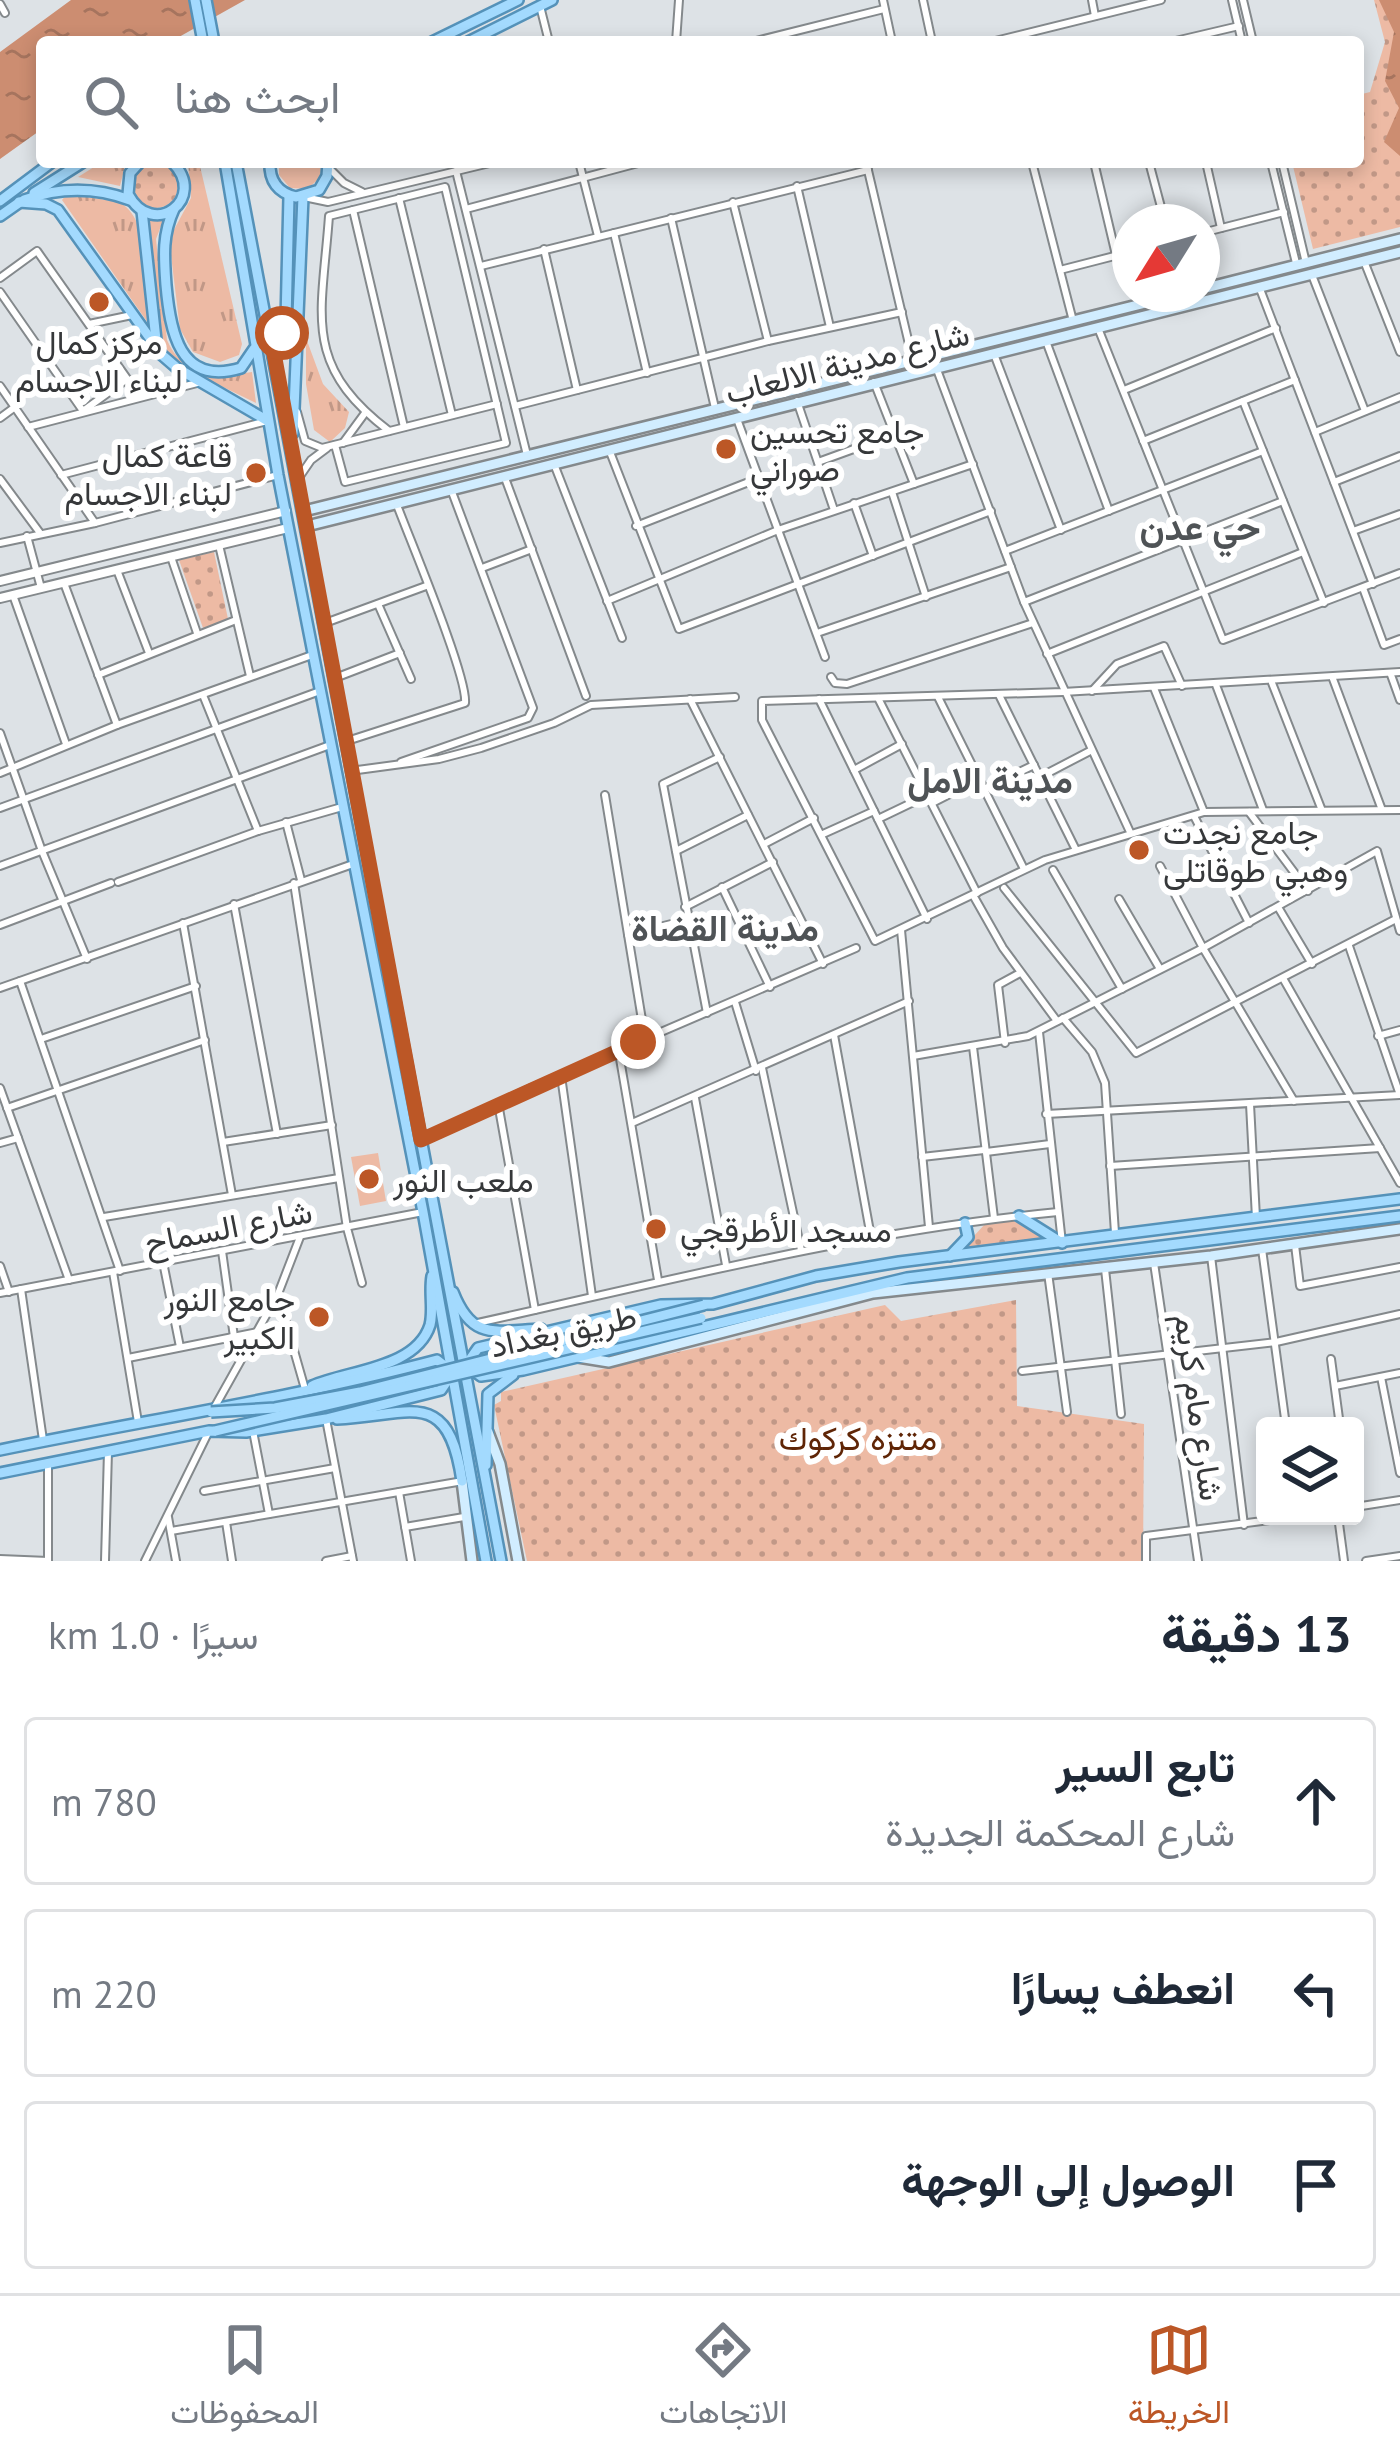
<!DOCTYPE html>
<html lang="ar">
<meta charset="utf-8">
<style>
:root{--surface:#fff;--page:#f2f2f3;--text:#1f2937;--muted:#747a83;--line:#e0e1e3;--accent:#bc5726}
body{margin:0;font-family:"PT Sans",Vazirmatn,sans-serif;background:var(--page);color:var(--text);direction:rtl}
.controls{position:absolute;right:36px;bottom:36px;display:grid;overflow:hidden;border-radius:12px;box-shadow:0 6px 18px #0003}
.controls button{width:108px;height:108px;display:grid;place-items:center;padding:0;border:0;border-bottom:3px solid var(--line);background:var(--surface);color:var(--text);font:60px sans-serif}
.compass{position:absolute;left:1112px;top:204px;width:108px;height:108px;border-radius:50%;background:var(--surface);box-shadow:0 6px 18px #0003;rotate:233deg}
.stop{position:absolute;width:36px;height:36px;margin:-27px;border:9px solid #bc5726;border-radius:50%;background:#fff}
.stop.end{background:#bc5726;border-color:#fff;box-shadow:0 3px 12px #0008}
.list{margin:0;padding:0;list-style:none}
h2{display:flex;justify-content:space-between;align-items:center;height:156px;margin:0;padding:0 48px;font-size:51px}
h2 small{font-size:39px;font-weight:400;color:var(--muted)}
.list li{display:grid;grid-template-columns:78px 1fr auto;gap:36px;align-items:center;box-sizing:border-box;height:168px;margin:0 24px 24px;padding:0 24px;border:3px solid var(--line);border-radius:12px}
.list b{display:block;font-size:45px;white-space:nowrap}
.list p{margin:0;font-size:39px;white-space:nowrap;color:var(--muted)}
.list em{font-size:39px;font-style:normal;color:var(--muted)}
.icon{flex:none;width:66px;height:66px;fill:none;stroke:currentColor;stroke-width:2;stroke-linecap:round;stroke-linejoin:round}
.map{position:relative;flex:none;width:1400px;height:1561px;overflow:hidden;direction:ltr}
.search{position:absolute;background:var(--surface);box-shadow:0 6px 18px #0003;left:36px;right:36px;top:36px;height:132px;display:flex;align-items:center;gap:30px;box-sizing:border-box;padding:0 42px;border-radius:12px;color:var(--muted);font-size:45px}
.sheet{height:732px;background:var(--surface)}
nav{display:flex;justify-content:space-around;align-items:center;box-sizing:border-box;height:168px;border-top:3px solid var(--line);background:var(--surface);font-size:33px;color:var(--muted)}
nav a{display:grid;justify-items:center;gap:6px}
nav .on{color:var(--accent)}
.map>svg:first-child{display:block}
</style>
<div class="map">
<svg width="1400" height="1561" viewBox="0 0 1400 1561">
<defs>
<pattern id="grass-tufts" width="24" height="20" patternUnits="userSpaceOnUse" patternTransform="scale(3)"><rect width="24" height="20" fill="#edbaa4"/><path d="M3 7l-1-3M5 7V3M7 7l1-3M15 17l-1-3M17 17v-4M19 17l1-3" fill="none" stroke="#c19887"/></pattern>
<pattern id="park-dots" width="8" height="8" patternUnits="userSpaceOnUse" patternTransform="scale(3)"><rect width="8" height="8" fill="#edbaa4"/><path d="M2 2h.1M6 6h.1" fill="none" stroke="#c19887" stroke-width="1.8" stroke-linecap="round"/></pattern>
<pattern id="water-ripples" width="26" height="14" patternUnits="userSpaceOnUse" patternTransform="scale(3)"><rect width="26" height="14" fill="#cc8d71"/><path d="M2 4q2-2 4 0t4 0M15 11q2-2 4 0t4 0" fill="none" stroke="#a6745e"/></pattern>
</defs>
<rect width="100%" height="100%" fill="#dde2e6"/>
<g fill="url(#grass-tufts)">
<polygon points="102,162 126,162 120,186 78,177"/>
<polygon points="188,162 199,162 242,344 239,355 220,362 193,352 180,329 169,239 191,198"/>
<polygon points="279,162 321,162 320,178 307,189 290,188 279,175"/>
<path d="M67,194l52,8c32,16 28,86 32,119l-3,2 -86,-123z"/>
<path d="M146,221h17l-7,18 11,101c16,37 50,37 85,32l4,31 -66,-32 -26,-22z"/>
<polygon points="306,338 323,384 349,412 345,428 330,442 314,430 306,384"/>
</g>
<g fill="url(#park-dots)">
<polygon points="1374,0 1400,0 1400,227 1313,249 1292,162 1358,162 1358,95 1370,92 1385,42"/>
<circle cx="156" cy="186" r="22"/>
<polygon points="214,552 228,619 203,628 179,560"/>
<polygon points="1018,1220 1050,1240 961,1250 985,1224"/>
<polygon points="1016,1300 1017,1406 1144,1424 1143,1561 527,1561 494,1405 501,1401 501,1392 885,1305 901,1321"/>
</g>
<polygon fill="#edbaa4" points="378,1153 386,1201 360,1206 351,1157"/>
<g fill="url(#water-ripples)">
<polygon points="71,0 245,0 170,42 42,42 42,129 0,159 0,52"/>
<polygon points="1379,0 1400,0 1400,156 1384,142 1399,108 1385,81 1394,32"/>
</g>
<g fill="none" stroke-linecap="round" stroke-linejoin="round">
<g stroke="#84898c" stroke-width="10">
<g id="minor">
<polyline points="883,0 892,42"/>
<polyline points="923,0 932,42"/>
<polyline points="1092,0 1095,16"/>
<polyline points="1232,0 1242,42"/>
<polyline points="1243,0 1253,42"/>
<polyline points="0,4 5,13"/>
<polyline points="540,6 549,42"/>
<polyline points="676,42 679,0"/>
<polyline points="752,42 884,9"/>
<polyline points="991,42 1161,0"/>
<polyline points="1171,42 1239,26"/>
<polyline points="579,162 598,236"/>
<polyline points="866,162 913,361"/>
<polyline points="1032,162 1073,321"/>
<polyline points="1094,162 1116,255"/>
<polyline points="1149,162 1165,222"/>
<polyline points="1206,162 1221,228"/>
<polyline points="1271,162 1296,263"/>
<polyline points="1282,162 1306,263"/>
<polyline points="330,169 344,183 362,192"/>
<polyline points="456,171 527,455"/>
<polyline points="797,186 830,327"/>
<polyline points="304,197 328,202 494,162"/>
<polyline points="399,198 452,415"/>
<polyline points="733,202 768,341"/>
<polyline points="466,209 642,162"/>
<polyline points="353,210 404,427"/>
<polyline points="671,218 715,408"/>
<polyline points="614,233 647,373"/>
<polyline points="1202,233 1284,212"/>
<polyline points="544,249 577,390"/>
<polyline points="1364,261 1400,352"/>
<polyline points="481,266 868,170"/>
<polyline points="1060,270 1130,252"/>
<polyline points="1312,275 1365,411"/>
<polyline points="0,278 37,251 140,397"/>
<polyline points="1260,289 1373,584"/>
<polyline points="0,292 83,411 127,379"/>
<polyline points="89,324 132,315"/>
<polyline points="1098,328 1223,640 1400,573"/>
<polyline points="1046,341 1109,511"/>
<polyline points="994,354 1061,530"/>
<polyline points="936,367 1024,602 1130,832"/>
<polyline points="874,382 914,484"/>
<polyline points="0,386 95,523"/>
<polyline points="1124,390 1276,328"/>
<polyline points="797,401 834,510"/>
<polyline points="1243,401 1324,603"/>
<polyline points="515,406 768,341 902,312"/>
<polyline points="297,412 305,441 322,448 497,404"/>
<polyline points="0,418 15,407"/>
<polyline points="737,419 825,657"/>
<polyline points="28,427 201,382"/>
<polyline points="1315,432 1400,397"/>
<polyline points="1143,441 1295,380"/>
<polyline points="343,443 365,413"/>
<path d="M335,445l10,37 161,-39 -61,-256 -116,29c-7,99 -28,148 60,215"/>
<polyline points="610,452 679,629 991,511"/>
<polyline points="818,462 895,434"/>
<polyline points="554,464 622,638"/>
<polyline points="61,475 267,421"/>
<polyline points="505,478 586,696"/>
<polyline points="0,479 40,533"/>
<polyline points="298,479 311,460 327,448"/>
<polyline points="1334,482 1400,456"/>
<polyline points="892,492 926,597"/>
<polyline points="854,503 873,556"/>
<polyline points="636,526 759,478"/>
<polyline points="1353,531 1400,514"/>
<polyline points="27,536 41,588"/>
<polyline points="0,543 95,523 278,475"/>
<polyline points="219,545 250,676"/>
<polyline points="1005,551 1263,451"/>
<polyline points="171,557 197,633"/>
<polyline points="482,568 532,549"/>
<polyline points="117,570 149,653"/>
<polyline points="64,583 117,725"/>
<polyline points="1363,588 1384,645 1400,639"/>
<polyline points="13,595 66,744"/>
<polyline points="607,601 778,530 973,464"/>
<polyline points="1024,602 1283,501"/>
<polyline points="378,604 411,679"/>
<polyline points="325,623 426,586"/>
<polyline points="817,633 1011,567"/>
<polyline points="1047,654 1303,552"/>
<polyline points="1400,672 1063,692 762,701 762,720 875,941 1045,860 1204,812 1400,810"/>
<polyline points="98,675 236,620"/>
<polyline points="1391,675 1400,700"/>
<polyline points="831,677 835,683 847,684 1033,623"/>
<polyline points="335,678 400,653"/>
<polyline points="1333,679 1382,810"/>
<polyline points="1272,683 1321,808"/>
<polyline points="1216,685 1263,810"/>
<polyline points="1154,688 1204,812"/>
<polyline points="1092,691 1117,664 1164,646 1182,686"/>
<polyline points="203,695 258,831"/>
<polyline points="999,695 1076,850"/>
<polyline points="938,697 1024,869"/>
<polyline points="878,698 977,893"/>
<polyline points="690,699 823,964"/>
<polyline points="819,699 927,919"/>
<polyline points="0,733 42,851 87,959"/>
<path d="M347,741l118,-38c3,-26 -55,-163 -68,-198"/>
<polyline points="401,762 528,718 533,708 452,492"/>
<polyline points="854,770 902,744"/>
<polyline points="350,771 439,759 481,748 554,723 591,705 735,697"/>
<polyline points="0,773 117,725 312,655"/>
<polyline points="1040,777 1090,751"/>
<polyline points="984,789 1034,765"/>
<polyline points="605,795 645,1038"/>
<polyline points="932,803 979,779"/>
<polyline points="0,808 320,691"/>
<polyline points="1249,812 1308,891"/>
<polyline points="1194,816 1249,923"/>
<polyline points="878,819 928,795"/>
<polyline points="286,822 301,880"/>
<polyline points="823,834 874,811"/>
<polyline points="764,844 814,818"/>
<polyline points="676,851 748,815"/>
<polyline points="0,866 330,745"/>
<polyline points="1160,866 1203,948 1294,1101"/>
<polyline points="1053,870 1122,989"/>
<polyline points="118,882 258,831 342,807"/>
<polyline points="294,883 347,1228 362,1283"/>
<polyline points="722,887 770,987"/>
<polyline points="1004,888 1136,1053 1396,919"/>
<polyline points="973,895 1003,948 1057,1021"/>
<polyline points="1119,899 1160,969"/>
<polyline points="234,904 277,1134"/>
<polyline points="685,907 773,862"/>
<polyline points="1278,907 1312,964"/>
<polyline points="183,923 232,1195"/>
<polyline points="0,925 111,883"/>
<polyline points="901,930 929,1227"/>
<polyline points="628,935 687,920"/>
<polyline points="1349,946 1400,1095"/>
<polyline points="1284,980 1400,1183"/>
<polyline points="20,981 120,1271"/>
<polyline points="0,988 353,864"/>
<polyline points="735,1002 756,1071"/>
<polyline points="707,1013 663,784 720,757"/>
<polyline points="1063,1018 1092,1052 1105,1083 1115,1233"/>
<polyline points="1039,1032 1062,1243"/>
<polyline points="834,1035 871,1237"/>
<polyline points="1378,1036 1400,1030"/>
<polyline points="41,1039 196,986"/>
<polyline points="1005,1043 998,985 1020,973"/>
<polyline points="973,1047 994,1218"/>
<polyline points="619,1053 658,1280"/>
<polyline points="913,1056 1028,1036 1203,948 1377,851 1400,931"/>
<polyline points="762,1068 801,1250"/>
<polyline points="561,1076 592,1296"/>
<polyline points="0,1088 69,1280"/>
<polyline points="695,1098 726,1265"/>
<polyline points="498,1103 535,1310"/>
<polyline points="1250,1104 1256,1218"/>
<polyline points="7,1108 205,1040"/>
<polyline points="1046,1114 1400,1095"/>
<polyline points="632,1123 909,1001"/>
<polyline points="421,1140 531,1088 856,948"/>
<polyline points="223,1142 332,1125"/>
<polyline points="0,1143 18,1138"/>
<polyline points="986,1152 1050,1144"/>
<polyline points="922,1157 984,1150"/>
<polyline points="1110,1166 1380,1148"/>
<polyline points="104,1217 339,1178"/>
<polyline points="1295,1245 1300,1286 1400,1267"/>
<polyline points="1262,1249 1286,1426"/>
<polyline points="222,1251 234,1337"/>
<polyline points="1211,1256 1244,1525"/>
<polyline points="163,1262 180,1347"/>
<polyline points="1154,1263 1198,1561"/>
<polyline points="0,1266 9,1292"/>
<polyline points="1105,1269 1121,1414"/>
<polyline points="113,1272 138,1422"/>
<polyline points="1048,1273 1067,1412"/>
<polyline points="21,1289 43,1440"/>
<polyline points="0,1293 423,1212"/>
<polyline points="279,1298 305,1389"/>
<path d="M473,1324c195,-43 386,-93 585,-112"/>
<polyline points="128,1358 258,1332"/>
<polyline points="1331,1359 1340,1426"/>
<polyline points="1022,1371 1276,1342 1400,1314"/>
<polyline points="1381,1377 1400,1473"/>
<polyline points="1335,1386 1400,1373"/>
<polyline points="213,1410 278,1294 300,1237"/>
<polyline points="326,1419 353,1561"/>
<polyline points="253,1431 269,1514"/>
<polyline points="204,1491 335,1468"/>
<polyline points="399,1492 411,1561"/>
<polyline points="1355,1507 1400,1500"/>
<polyline points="1338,1516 1344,1561"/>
<polyline points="168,1517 176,1561"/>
<polyline points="226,1522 232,1561"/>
<polyline points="405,1527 464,1517"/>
<polyline points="171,1531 463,1481"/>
<polyline points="0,1559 48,1561 48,1463"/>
<polyline points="105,1561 108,1451"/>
<polyline points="145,1561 209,1431"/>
<polyline points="326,1561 352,1556"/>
<polyline points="1146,1561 1146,1536 1301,1516"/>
<polyline points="1366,1561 1400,1556"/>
</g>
</g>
<g stroke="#84898c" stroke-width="12">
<g id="tertiary">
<polyline points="0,581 286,511"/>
<polyline points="0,598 288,528"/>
</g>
</g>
<g stroke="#84898c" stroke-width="14">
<g id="secondary">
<polyline points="1202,289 1400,239"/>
<polyline points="304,511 1182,294"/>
<polyline points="307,526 1400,252"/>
<polyline points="578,1357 609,1362 873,1293 1211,1256 1400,1229"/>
<polyline points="488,1432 500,1464 518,1561"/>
<polyline points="462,1481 472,1561"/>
</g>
</g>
<g stroke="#5592b9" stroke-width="14">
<g id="primary">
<polyline points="195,0 203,42"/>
<polyline points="206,0 214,42"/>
<polyline points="432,42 518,0"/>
<polyline points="468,42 552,0"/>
<path d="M140,162l-10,11 -2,21c25,47 81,4 44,-32"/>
<polyline points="225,162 278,475 423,1212 486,1561"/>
<polyline points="236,162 501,1561"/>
<path d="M270,162c-1,19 8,31 26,35l23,-7 8,-14 1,-14"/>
<polyline points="34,193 83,162"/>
<path d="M24,200c36,-13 71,-13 106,0"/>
<polyline points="0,201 52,162"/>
<polyline points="19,202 46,204 58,210 162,355 177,368 268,421"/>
<path d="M174,209c-12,26 -10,48 -8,76 4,45 13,102 75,83l13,-19"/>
<polyline points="142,211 157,349"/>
<polyline points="0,216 20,202"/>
<polyline points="269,328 279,335 286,321 289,196"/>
<polyline points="293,433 303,197"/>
<polyline points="1400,1199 899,1262 816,1276 713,1304 661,1305 478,1348 471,1358 474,1371 481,1376 523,1370 907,1278 1400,1216"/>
<polyline points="1019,1216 1062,1243"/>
<polyline points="950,1256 968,1237 965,1223"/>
<path d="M453,1292c19,49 42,39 88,37"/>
<path d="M312,1386c36,-16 104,-17 118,-61 4,-15 -1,-32 2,-49"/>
<path d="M337,1419c73,-3 111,-34 125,62"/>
<path d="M0,1450c146,-30 293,-52 437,-90l9,7 1,14 -6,9 -115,29 -80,13 -37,-1 -209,42"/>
<polyline points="486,1465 488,1394 513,1375"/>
</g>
</g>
<use href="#minor" stroke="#fff" stroke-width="6"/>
<use href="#tertiary" stroke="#fff" stroke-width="8"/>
<use href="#secondary" stroke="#d1edff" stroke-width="9"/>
<use href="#primary" stroke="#a3dafe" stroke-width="9"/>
<g stroke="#5592b9" stroke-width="14" stroke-linecap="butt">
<g id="primary-bridge">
<polyline points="211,1412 275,1408 360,1392 704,1305"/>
<polyline points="215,1431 701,1318"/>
</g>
</g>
<use href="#primary-bridge" stroke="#a3dafe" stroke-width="9"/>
</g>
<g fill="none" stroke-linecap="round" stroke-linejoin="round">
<polyline stroke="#bc5726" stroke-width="15" points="282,333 274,335 269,327 421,1140 638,1042"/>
</g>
<g fill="#bc5726" stroke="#fff" stroke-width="4.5">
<circle cx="99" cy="302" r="12"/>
<circle cx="726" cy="449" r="12"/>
<circle cx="256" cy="473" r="12"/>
<circle cx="1139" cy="850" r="12"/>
<circle cx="369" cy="1179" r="12"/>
<circle cx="656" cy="1229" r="12"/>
<circle cx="319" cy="1317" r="12"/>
</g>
<g text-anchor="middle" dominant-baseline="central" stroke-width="12" stroke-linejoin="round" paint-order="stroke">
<g font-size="33" fill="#36383a" stroke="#fff" text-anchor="start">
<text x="99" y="341" text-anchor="middle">مركز كمال<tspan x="99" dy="38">لبناء الاجسام</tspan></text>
<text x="750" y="430">جامع تحسين<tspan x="750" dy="38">صوراني</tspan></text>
<text x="232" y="454" text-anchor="end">قاعة كمال<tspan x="232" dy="38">لبناء الاجسام</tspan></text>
<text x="1163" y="831">جامع نجدت<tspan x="1163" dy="38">وهبي طوقاتلى</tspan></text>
<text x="393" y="1179">ملعب النور</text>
<text x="680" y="1229">مسجد الأطرقجي</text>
<text x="295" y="1298" text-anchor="end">جامع النور<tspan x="295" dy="38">الكبير</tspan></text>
</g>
<g font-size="33" fill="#36383a" stroke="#fff">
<text transform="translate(847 362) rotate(-14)">شارع مدينة الالعاب</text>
<text transform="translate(228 1226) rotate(-11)">شارع السماح</text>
<text transform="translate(563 1330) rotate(-12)">طريق بغداد</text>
<text transform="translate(1200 1407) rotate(82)">شارع مام كريم</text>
</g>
<g font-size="33" fill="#5f2506" stroke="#fff">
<text x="858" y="1437">متنزه كركوك</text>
</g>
<g font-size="36" font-weight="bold" fill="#4f5356" stroke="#fff">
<text x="1200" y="526">حي عدن</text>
<text x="990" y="779">مدينة الامل</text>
<text x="725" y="927">مدينة القضاة</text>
</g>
</g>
</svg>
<div class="controls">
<button><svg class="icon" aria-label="layers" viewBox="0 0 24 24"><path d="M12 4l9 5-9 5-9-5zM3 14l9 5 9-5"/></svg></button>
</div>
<svg class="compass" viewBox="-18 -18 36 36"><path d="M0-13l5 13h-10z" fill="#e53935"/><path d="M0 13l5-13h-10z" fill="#747a83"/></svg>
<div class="stop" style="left:282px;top:333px"></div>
<div class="stop end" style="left:638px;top:1042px"></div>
<div class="search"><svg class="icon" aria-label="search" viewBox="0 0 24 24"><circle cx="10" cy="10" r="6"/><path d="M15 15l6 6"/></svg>ابحث هنا</div>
</div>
<section class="sheet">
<h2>13 دقيقة<small>سيرًا · 1.0 km</small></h2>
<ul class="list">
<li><svg class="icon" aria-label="ahead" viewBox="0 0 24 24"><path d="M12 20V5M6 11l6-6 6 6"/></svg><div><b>تابع السير</b><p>شارع المحكمة الجديدة</p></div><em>780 m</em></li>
<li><svg class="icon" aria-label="left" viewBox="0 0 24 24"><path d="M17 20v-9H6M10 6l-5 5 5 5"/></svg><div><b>انعطف يسارًا</b></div><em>220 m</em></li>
<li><svg class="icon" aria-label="arrive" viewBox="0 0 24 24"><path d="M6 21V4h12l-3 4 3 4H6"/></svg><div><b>الوصول إلى الوجهة</b></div></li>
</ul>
</section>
<nav>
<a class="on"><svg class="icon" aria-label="map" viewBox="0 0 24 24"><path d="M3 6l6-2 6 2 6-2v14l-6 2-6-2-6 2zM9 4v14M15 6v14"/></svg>الخريطة</a>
<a><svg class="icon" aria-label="directions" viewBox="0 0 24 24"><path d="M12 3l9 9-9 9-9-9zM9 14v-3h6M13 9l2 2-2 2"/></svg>الاتجاهات</a>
<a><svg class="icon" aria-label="saved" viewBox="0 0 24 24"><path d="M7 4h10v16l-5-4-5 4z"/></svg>المحفوظات</a>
</nav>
